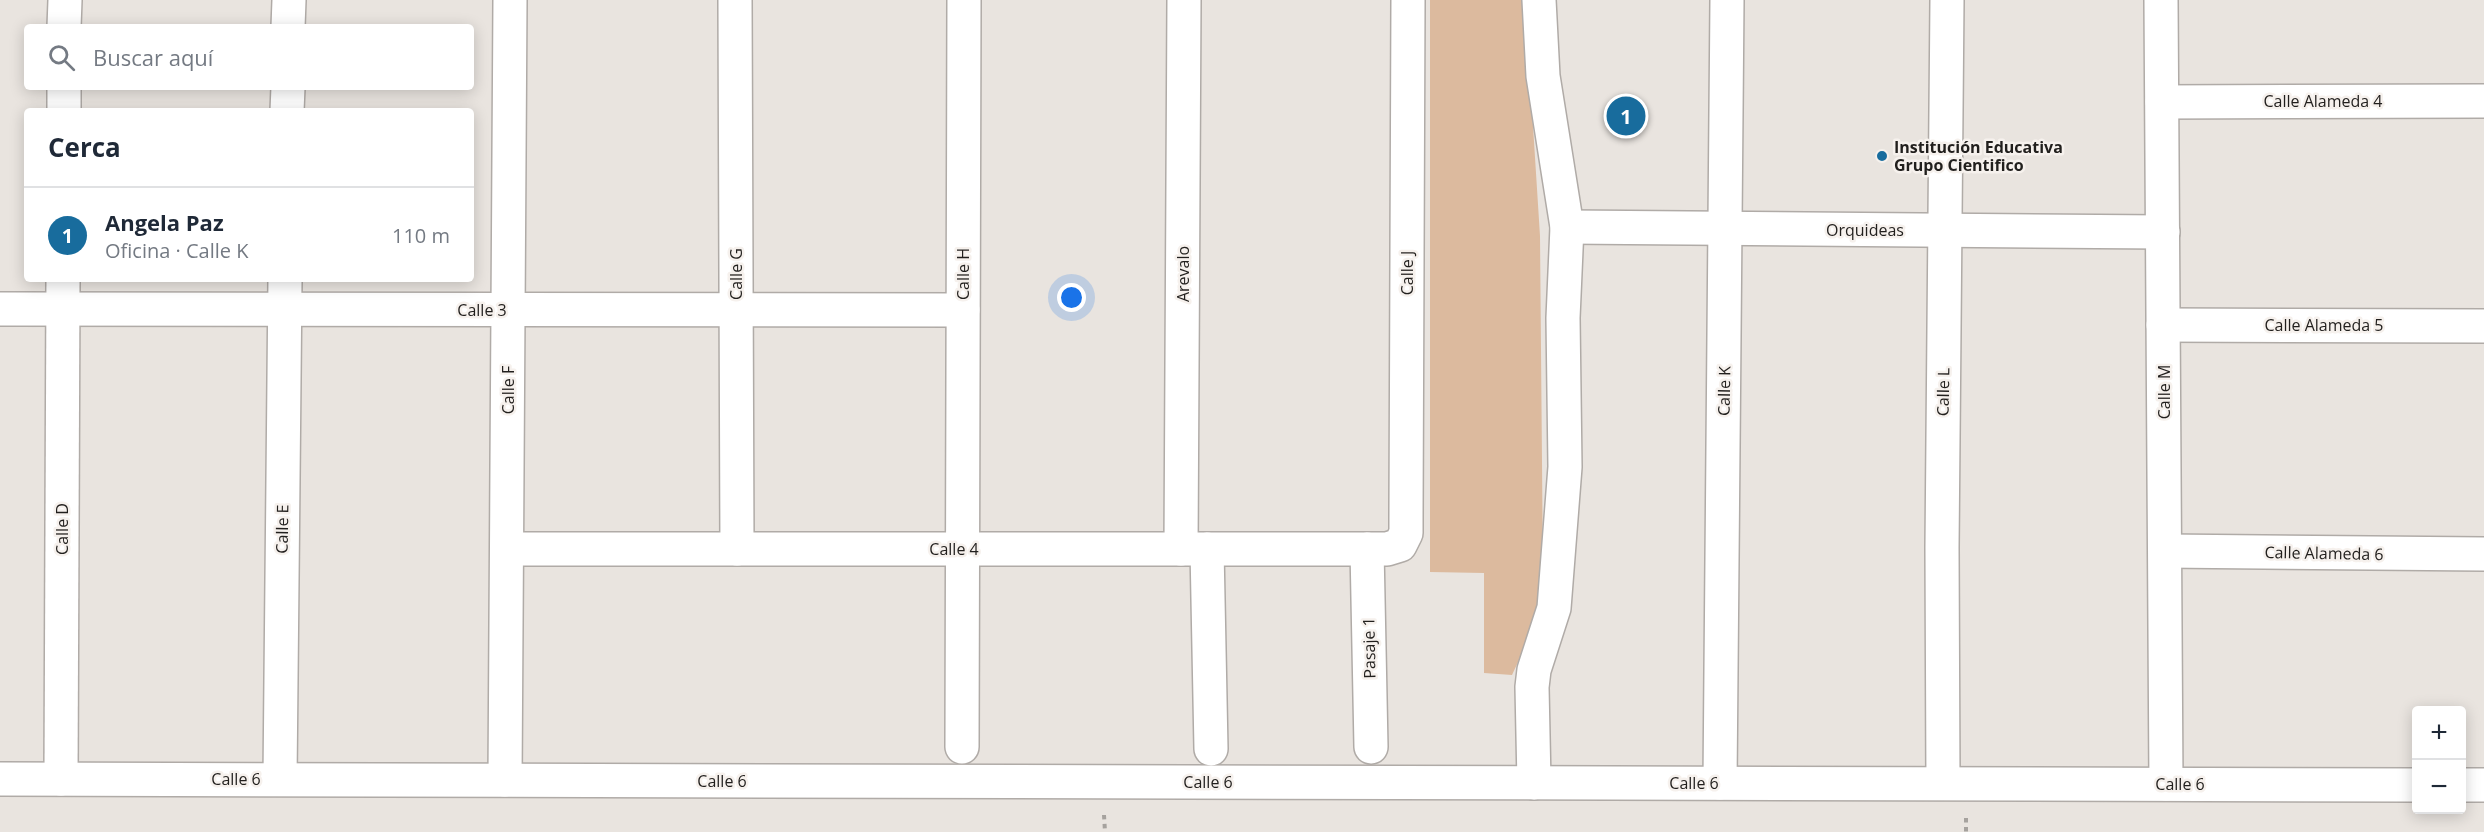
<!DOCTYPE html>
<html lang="es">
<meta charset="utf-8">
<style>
:root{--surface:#fff;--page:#f2f2f3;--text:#1f2937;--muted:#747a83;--line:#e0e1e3;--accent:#186c9d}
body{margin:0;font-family:"Open Sans",sans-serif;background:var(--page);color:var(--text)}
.controls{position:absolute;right:18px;bottom:18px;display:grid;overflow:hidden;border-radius:6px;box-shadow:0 3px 15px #0003}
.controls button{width:54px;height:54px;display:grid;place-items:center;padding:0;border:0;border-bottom:2px solid var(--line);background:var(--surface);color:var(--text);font:30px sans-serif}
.you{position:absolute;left:1072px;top:298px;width:21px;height:21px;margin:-15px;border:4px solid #fff;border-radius:50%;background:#1a73e8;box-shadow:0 0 0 9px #1a73e833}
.badge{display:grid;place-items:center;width:39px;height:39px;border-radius:50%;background:var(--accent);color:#fff;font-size:20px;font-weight:700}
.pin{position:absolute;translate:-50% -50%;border:3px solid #fff;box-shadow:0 2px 6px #0006}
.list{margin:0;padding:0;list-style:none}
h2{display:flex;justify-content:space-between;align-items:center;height:78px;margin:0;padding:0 24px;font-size:26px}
h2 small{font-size:20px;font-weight:400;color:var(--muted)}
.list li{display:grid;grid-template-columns:39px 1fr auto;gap:18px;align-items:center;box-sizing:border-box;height:96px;padding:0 24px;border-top:2px solid var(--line)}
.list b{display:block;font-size:22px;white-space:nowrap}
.list p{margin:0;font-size:20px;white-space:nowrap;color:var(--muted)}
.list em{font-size:20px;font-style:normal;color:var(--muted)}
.icon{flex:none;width:33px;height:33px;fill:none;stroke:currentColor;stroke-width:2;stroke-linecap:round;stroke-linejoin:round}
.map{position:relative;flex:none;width:2484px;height:832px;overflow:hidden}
.search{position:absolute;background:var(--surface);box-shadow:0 3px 15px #0003;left:24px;top:24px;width:450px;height:66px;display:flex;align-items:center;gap:15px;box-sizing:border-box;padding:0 21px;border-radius:6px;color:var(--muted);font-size:22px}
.panel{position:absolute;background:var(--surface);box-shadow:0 3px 15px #0003;left:24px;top:108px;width:450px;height:174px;border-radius:6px}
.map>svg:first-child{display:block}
</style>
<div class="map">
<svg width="2484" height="832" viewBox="0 0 2484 832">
<rect width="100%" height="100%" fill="#e9e4df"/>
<path fill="#dcba9e" d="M1430,0h95l15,236 3,338c-5,37 -15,68 -31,101l-28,-2v-100l-54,-1z"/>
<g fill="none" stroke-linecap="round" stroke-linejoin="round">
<g stroke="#b0aba7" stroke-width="36">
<g id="minor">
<polyline points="735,0 737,549"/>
<polyline points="2161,0 2166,784"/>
<polyline points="64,27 65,0"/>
<polyline points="288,27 289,0"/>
<polyline points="2162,102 2484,101"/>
<polyline points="64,111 64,87"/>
<polyline points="287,111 288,87"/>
<polyline points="1567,227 2163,232"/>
<polyline points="0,309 963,310"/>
<polyline points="2163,325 2484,326"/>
<polyline points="508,549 1387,549 1400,545 1406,533 1406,517 1408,0"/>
<polyline points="1181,549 1184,0"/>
<polyline points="1207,549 1211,749"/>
<polyline points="1367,549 1371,747"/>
<polyline points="2165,551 2484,554"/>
<polyline points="962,747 964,0"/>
<polyline points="0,779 2416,785"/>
<polyline points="61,779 63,279"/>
<polyline points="280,779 285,279"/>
<polyline points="505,780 510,0"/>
<polyline points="1534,783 1532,687 1534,670 1554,608 1565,467 1563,318 1567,227 1543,76 1539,0"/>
<polyline points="1720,783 1727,0"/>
<polyline points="1943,783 1942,548 1947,0"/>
<polyline points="2462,785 2484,785"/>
</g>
</g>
<g stroke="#a6a29e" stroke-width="4" stroke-dasharray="4.5 4.5" stroke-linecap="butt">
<polyline points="1104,815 1105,832"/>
<polyline points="1966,818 1966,832"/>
</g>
<use href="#minor" stroke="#fff" stroke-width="33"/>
</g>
<circle fill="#186c9d" stroke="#f6f1ed" stroke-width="2" cx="1882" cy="156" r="6"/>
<g text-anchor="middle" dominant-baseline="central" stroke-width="5" stroke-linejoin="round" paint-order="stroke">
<g font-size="16" fill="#211f1d" stroke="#f6f1ed">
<text x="2323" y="101">Calle Alameda 4</text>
<text x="1865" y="230">Orquideas</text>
<text transform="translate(1407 273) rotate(-90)">Calle J</text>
<text transform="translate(736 274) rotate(-90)">Calle G</text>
<text transform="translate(963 274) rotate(-90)">Calle H</text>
<text transform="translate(1183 274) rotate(-90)">Arevalo</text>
<text x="482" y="310">Calle 3</text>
<text x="2324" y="325">Calle Alameda 5</text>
<text transform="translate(508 390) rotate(-90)">Calle F</text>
<text transform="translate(1724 391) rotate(-89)">Calle K</text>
<text transform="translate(1943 392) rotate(-89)">Calle L</text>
<text transform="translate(2164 392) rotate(-90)">Calle M</text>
<text transform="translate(62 529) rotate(-90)">Calle D</text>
<text transform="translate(282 529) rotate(-89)">Calle E</text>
<text x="954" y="549">Calle 4</text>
<text transform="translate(2324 553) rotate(1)">Calle Alameda 6</text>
<text transform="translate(1369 648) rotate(-91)">Pasaje 1</text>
<text x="236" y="779">Calle 6</text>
<text x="722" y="781">Calle 6</text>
<text x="1208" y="782">Calle 6</text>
<text x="1694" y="783">Calle 6</text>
<text x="2180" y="784">Calle 6</text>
</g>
<g font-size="16" font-weight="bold" fill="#211f1d" stroke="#f6f1ed" text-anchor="start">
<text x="1894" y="147">Institución Educativa<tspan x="1894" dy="18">Grupo Cientifico</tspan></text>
</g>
</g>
</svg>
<div class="controls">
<button>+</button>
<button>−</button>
</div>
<div class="you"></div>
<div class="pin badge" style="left:1626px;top:116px">1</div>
<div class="search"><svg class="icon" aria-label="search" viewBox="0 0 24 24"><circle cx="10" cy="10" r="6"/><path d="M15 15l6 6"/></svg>Buscar aquí</div>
<section class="panel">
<h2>Cerca<small></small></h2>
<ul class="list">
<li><span class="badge">1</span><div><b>Angela Paz</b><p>Oficina · Calle K</p></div><em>110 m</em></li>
</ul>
</section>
</div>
